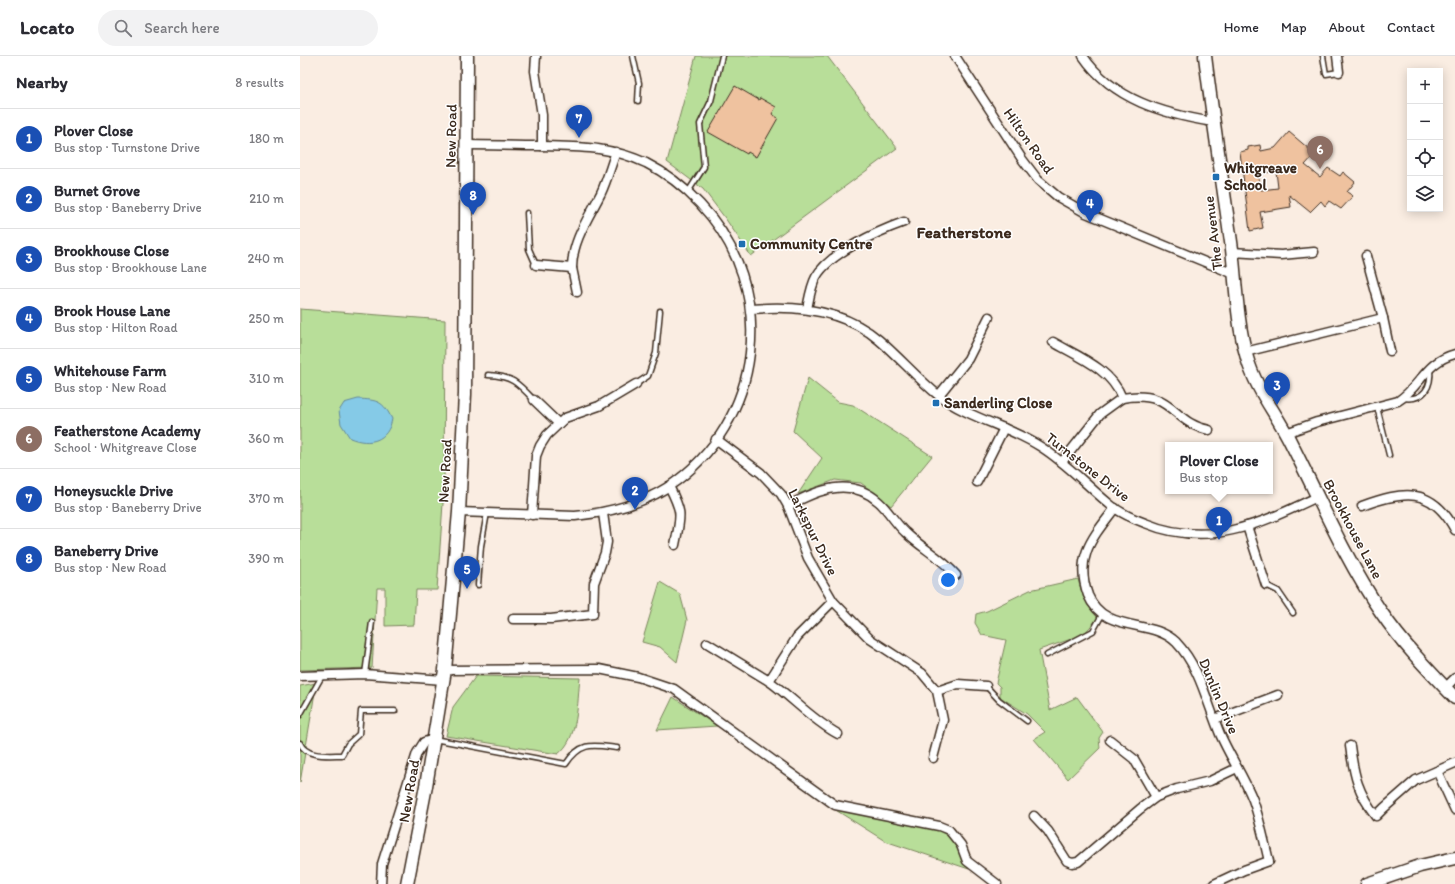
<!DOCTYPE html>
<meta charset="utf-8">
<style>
:root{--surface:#fff;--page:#f2f2f3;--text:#2b2b33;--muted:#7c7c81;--line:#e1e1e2;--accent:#2563eb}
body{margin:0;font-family:Itim,sans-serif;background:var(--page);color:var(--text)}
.controls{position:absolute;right:12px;top:12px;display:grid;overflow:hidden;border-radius:0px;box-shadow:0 2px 10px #0003}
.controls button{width:36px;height:36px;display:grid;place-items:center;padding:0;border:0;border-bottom:1px solid var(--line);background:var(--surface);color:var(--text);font:20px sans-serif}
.you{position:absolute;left:648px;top:524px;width:14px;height:14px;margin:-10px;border:3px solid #fff;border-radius:50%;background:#1a73e8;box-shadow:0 0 0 6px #1a73e833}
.badge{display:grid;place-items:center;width:26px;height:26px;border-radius:50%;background:var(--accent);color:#fff;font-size:13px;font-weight:700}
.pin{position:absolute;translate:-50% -33px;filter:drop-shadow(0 1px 2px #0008)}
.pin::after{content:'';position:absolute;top:21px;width:14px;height:12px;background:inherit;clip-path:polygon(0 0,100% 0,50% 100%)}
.popup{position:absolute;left:865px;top:386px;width:108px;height:52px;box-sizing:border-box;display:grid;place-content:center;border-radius:0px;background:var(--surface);filter:drop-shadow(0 1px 3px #0005);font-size:13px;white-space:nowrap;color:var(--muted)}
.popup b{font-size:15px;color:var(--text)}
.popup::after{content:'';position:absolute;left:50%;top:100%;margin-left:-8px;border:8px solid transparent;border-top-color:var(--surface)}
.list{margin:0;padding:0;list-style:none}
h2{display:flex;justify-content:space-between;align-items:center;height:52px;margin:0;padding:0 16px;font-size:17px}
h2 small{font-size:13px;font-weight:400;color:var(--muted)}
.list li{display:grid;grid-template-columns:26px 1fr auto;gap:12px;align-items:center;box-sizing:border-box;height:60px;padding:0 16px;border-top:1px solid var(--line)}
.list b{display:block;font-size:15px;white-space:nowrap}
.list p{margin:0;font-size:13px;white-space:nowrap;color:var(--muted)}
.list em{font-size:13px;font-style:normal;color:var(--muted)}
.icon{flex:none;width:22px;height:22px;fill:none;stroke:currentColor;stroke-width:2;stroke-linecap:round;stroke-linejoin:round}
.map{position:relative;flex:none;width:1155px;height:828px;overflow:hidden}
header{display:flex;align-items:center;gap:24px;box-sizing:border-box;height:56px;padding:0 20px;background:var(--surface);border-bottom:1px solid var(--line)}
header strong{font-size:19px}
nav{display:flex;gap:22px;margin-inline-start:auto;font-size:14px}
.search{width:280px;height:36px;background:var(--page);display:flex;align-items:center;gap:10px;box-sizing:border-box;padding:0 14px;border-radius:22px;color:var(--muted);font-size:15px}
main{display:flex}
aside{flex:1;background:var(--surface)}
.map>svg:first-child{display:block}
</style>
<header>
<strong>Locato</strong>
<div class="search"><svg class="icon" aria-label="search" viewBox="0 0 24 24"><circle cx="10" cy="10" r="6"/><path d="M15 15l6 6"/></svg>Search here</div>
<nav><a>Home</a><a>Map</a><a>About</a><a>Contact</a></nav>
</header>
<main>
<aside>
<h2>Nearby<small>8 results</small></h2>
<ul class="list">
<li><span class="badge" style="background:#1a4fb4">1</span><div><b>Plover Close</b><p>Bus stop · Turnstone Drive</p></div><em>180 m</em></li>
<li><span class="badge" style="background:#1a4fb4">2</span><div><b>Burnet Grove</b><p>Bus stop · Baneberry Drive</p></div><em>210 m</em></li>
<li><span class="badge" style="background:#1a4fb4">3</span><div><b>Brookhouse Close</b><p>Bus stop · Brookhouse Lane</p></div><em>240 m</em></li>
<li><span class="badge" style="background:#1a4fb4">4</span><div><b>Brook House Lane</b><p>Bus stop · Hilton Road</p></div><em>250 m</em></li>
<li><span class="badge" style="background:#1a4fb4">5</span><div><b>Whitehouse Farm</b><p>Bus stop · New Road</p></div><em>310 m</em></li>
<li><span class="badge" style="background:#8d6e63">6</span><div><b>Featherstone Academy</b><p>School · Whitgreave Close</p></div><em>360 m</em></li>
<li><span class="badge" style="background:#1a4fb4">7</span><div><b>Honeysuckle Drive</b><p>Bus stop · Baneberry Drive</p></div><em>370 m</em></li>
<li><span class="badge" style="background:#1a4fb4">8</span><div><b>Baneberry Drive</b><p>Bus stop · New Road</p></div><em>390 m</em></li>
</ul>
</aside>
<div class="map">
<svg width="1155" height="828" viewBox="0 0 1155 828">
<rect width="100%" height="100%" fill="#faede2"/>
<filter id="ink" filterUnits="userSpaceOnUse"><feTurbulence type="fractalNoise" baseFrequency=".025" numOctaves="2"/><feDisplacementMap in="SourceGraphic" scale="8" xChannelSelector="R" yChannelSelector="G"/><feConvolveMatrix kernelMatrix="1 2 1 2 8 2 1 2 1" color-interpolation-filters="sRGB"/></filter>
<g filter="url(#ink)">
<g fill="#b8de99" stroke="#7a845c">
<polygon points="396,0 527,0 597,92 451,200 425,162 403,133 367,106"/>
<polygon points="0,253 145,264 144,433 137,534 116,534 114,569 85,570 85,532 77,532 72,612 0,614"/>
<polygon points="508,322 538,346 553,349 632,400 591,450 561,427 535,424 498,438 522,402 493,375"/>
<path d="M778,523c4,16 9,27 20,39l-15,17 -44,15 11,60 27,-13 26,35 -4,6 1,10 -32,31 -34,-40 11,-7 -18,-18 -27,-17v-10l-4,-4 10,-43 -24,-5 -7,-12 1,-9 11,-3 43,-21z"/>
<polygon points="360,526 380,538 387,564 377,606 360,591 342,586"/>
<path d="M176,620l104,2c-3,25 -1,60 -22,76l-112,-18 7,-29z"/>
<polygon points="16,627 16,630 0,727 0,630"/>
<polygon points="373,641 417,670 357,674"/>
<polygon points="534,753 638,774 651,782 669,813 585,785"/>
</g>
<path fill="#85cae7" stroke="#678a97" d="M58,343c20,1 25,2 34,20 -4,22 -22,27 -42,19l-9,-14 -2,-13 5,-8z"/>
<g fill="#efc29f" stroke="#3b2a1e" fill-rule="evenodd">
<polygon points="435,30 459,44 460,42 476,51 472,58 478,62 456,101 448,96 447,98 408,76"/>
<path d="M989,76l26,22 -10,11 15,12 8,-9 12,8 3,-4 12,10 -8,10 6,4 -12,13 -12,-8 -4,5 -4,-5 -11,11 -21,-17 2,12 -31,5 3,16 -13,3 -10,-79 8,-2v-3l12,-2 1,6 14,-3zM976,115l2,17 -17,2 -3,-16z"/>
</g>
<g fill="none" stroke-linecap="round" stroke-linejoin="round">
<g stroke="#3b2a1e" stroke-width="7">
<g id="lane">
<polyline points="333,0 339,27 338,45"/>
<polyline points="1023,0 1026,18 1039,16"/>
<polyline points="388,136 404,111 400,68 411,45 422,0"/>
<polyline points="227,157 229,193 236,209"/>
<path d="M188,319c24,1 30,8 46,25"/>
<polyline points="336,328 348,320 356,297 360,255"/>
<path d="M1103,342c21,3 29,-11 27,-30"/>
<polyline points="1077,351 1089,399"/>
<polyline points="178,529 181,490 187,457"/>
<polyline points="966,529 978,535 993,557"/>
<polyline points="747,599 793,575 803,557"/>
<polyline points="65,618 72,566"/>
<polyline points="686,630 699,644 727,665"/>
<polyline points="0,659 22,620"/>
<path d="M134,683l132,25c15,-23 27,-19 51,-16"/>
<path d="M0,687c6,15 29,12 42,12l6,-11 11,-10 2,-23h34"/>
</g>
</g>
<g stroke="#3b2a1e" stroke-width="11">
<g id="street">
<polyline points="236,0 235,15 242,59 242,90"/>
<polyline points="655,0 722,103 738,124 758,141 786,157 934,218"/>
<path d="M783,0c30,44 81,58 130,66"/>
<polyline points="1037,0 1039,16"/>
<polyline points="932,196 981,199 1014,196"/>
<path d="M236,209l36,3c0,-27 17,-51 29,-75 6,-13 10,-28 15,-41"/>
<polyline points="272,212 277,236"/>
<path d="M451,253c44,-4 93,1 128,31 21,18 38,38 59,55 32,24 71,31 103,52 27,17 48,41 72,60 10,7 21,12 32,16 63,26 115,1 172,-26"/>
<path d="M507,253c2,-10 4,-23 9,-32 13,-24 63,-46 88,-55"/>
<polyline points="1083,262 1090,295"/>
<path d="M753,286c26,15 58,27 69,56 52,-9 49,25 87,32"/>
<polyline points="945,296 1083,262 1066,200"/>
<polyline points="639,339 668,303 689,261"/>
<polyline points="234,344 258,367"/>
<path d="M986,377l31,-11 81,-21c23,-15 27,-39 57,-47"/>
<polyline points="416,383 461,417 481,438 488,450 508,502 533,545 570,583 622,617 637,635 643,664 633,702"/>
<polyline points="762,406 800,358 822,342"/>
<polyline points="677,426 704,372"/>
<path d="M369,430c14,28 12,28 6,59"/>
<path d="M488,450c29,-16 62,-30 91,-4 10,9 16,21 26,30 16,16 36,25 51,43"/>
<path d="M1062,450c41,-15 70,-20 93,24"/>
<path d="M815,452c-22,29 -41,49 -27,87 16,39 63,23 88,47 24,25 31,61 44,92 10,23 24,43 33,66 7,20 11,41 16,61l-25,9 -30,14"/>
<path d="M159,456l116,4c31,-3 66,-12 93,-29 96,-64 112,-199 32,-283 -15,-16 -34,-31 -54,-41 -37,-17 -65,-16 -105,-17 -25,0 -50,-1 -75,-1"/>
<polyline points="232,459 236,400 240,390 247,379 265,362 299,350 336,328"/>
<polyline points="947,470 966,529"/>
<path d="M533,545l-36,36 -28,44c24,17 43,39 69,53"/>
<polyline points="213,563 251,563 293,558 294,527 305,497 307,486 303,457"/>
<polyline points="407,587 469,625"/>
<polyline points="145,614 299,613 338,621 374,633 535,749 639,770 649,774 661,789 667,805 697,828"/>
<polyline points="0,620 65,618 143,624"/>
<polyline points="1145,632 1155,622"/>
<polyline points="637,635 658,628 686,630"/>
<polyline points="915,663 978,639"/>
<polyline points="810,684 834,703 856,741"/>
<path d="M1050,690c4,30 8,47 26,70l8,-8 32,-28 39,-17"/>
<polyline points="1137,715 1155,754"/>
<polyline points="734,760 748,775 767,805 772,807 778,806 840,753 856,741 877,733 910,725 937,712"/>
<polyline points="81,828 82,808 117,697 124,686 134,683"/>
</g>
</g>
<g stroke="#3b2a1e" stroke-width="15">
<g id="secondary">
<path d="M905,0c8,65 18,129 27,193 4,37 5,74 15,109 9,32 30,56 44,85 29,57 54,116 90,169 21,31 48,59 74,86"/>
<polyline points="107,828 126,730 145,614 159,456 165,338 167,0"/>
<polyline points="1067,828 1120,810 1155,802"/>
</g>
</g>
<use href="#lane" stroke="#fff" stroke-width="4"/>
<use href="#street" stroke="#fff" stroke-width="8"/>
<use href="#secondary" stroke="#fff" stroke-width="12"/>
</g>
</g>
<g fill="#1f6fb2" stroke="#fff" stroke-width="1.5">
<rect x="912" y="117" width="8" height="8" rx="2"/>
<rect x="438" y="184" width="8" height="8" rx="2"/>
<rect x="632" y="343" width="8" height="8" rx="2"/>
</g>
<g text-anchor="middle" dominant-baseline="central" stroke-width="3" stroke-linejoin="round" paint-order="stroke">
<g font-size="15" fill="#3b2a1e" stroke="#fff">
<text transform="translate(151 80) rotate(-89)">New Road</text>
<text transform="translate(729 85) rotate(55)">Hilton Road</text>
<text transform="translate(913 177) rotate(-97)">The Avenue</text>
<text transform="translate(788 411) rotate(38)">Turnstone Drive</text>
<text transform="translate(145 415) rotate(-87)">New Road</text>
<text transform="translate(1053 473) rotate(62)">Brookhouse Lane</text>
<text transform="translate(513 476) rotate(64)">Larkspur Drive</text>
<text transform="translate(919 640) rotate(67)">Dunlin Drive</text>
<text transform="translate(109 735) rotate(-80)">New Road</text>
</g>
<g font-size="15" font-weight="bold" fill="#3b2a1e" stroke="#fff" text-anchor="start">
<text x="924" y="112">Whitgreave<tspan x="924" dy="17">School</tspan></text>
<text x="450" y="188">Community Centre</text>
<text x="644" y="347">Sanderling Close</text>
</g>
<g font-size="17" font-weight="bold" fill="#3b2a1e" stroke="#fff">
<text x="664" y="176">Featherstone</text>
</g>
</g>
</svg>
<div class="controls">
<button>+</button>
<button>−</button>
<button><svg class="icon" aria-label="locate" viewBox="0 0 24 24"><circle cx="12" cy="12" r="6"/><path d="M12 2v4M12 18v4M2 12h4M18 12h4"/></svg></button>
<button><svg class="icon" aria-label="layers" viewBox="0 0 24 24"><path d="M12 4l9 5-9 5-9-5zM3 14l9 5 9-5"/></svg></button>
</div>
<div class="you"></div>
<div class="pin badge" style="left:919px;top:484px;background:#1a4fb4">1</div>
<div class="popup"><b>Plover Close</b>Bus stop</div>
<div class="pin badge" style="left:335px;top:454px;background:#1a4fb4">2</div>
<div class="pin badge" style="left:977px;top:349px;background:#1a4fb4">3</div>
<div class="pin badge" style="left:790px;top:167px;background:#1a4fb4">4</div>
<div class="pin badge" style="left:167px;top:533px;background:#1a4fb4">5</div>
<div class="pin badge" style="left:1020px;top:113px;background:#8d6e63">6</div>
<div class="pin badge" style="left:279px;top:82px;background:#1a4fb4">7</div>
<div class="pin badge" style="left:173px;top:159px;background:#1a4fb4">8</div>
</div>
</main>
